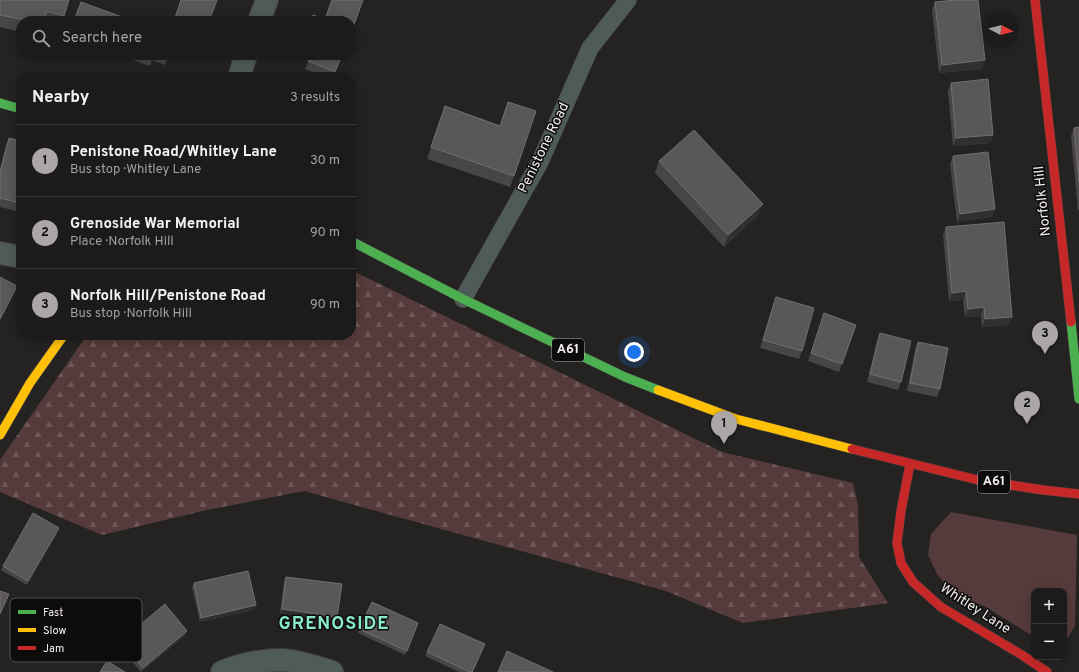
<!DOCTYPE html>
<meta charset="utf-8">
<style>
:root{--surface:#1c1a1a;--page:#252323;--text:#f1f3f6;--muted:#a0a1a2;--line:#3a3839;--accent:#aaa7a6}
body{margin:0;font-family:Overpass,sans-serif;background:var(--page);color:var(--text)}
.controls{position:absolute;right:12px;bottom:12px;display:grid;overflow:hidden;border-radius:8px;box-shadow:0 2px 10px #0003}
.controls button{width:36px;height:36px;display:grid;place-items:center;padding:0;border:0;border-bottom:1px solid var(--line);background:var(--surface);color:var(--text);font:20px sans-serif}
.compass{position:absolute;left:983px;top:12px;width:36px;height:36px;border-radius:50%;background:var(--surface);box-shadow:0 2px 10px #0003;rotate:97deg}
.you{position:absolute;left:634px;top:352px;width:14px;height:14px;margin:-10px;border:3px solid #fff;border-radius:50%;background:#1a73e8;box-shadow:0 0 0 6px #1a73e833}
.badge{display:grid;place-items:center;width:26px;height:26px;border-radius:50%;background:var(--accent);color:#111;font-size:13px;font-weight:700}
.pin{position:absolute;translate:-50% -33px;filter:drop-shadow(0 1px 2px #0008)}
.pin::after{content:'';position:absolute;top:21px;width:14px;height:12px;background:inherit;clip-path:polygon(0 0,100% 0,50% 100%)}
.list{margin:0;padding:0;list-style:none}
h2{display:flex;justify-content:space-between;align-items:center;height:52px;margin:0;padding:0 16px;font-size:17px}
h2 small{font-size:13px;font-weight:400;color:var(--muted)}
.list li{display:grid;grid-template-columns:26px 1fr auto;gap:12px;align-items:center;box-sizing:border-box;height:72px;padding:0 16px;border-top:1px solid var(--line)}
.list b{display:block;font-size:15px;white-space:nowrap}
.list p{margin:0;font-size:13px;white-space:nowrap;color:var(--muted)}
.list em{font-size:13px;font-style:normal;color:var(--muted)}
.icon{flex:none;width:22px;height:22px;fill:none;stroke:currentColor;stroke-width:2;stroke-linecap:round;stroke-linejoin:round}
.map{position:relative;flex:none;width:1079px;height:672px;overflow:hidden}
.search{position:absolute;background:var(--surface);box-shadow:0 2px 10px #0003;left:16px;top:16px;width:340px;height:44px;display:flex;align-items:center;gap:10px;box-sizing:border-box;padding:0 14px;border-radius:16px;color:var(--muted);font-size:15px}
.panel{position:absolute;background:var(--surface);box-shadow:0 2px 10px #0003;left:16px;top:72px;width:340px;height:268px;border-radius:16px}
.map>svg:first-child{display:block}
</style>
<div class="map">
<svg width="1079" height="672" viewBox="0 0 1079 672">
<defs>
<pattern id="forest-firs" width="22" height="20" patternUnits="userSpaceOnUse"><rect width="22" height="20" fill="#553b3b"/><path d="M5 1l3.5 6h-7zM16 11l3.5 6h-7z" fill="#6e5858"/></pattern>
</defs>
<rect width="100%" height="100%" fill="#252222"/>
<polygon fill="#553b3b" points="951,512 1077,535 1075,626 1064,644 1064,591 1034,591 1034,637 986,607 951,592 937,574 928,555 931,534"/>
<polygon fill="url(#forest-firs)" points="351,270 722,452 853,483 858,505 859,557 888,603 743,623 666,591 304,491 207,510 102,535 0,492 0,460 87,335 351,335"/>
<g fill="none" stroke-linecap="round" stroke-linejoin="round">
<g stroke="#413f3f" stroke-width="18">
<polyline id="lane" points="463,299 540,162 590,48 628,0"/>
</g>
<g stroke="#413f3f" stroke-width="24">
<g id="street">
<polyline points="259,21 267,0"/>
<polyline points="239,77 246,55"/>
<polyline points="0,253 21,257"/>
<path d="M222,672c19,-8 41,-12 61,-12 16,1 34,7 49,12"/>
</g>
</g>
<g stroke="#413f3f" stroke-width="10">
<g id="fast">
<polyline points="0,103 21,109"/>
<polyline points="351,241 463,299 625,377 658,390"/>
<polyline points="1071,322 1079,399"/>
</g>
</g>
<g stroke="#413f3f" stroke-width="10">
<g id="slow">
<polyline points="658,390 736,419 852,449"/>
<polyline points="0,435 30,383 64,335"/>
</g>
</g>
<g stroke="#413f3f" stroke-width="10">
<g id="jam">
<polyline points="1035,0 1071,322"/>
<polyline points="852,449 978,480 1043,490 1079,494"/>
<polyline points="910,464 901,511 897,543 901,563 913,582 941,607 1022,655 1047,672"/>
</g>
</g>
<use href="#lane" stroke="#4e5b57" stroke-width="17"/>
<use href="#street" stroke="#4e5b57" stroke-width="22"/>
<use href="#fast" stroke="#4caf50" stroke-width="9"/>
<use href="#slow" stroke="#ffc107" stroke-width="9"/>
<use href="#jam" stroke="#c62828" stroke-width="9"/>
</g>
<g fill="#484645">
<polygon points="0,0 64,16 62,21 21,21 21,32 0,27"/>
<polygon points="935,2 982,69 939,73 932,10"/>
<polygon points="119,55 169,55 165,65 152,60 150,66"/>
<polygon points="311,55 342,55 333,77 325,77 305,69"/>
<polygon points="951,83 993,135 990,143 953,146 948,91"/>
<polygon points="508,102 514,176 510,187 427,159 445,106 500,126"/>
<polygon points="1079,127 1079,210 1078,210 1071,136 1074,128"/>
<polygon points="9,138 21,141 21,212 0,207 0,169 6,146"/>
<polygon points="953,156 995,209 992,217 957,222 950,164"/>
<polygon points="659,161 763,204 758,215 724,247 655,173"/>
<polygon points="946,227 1009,325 982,327 981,316 965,317 963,300 949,301 943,235"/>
<polygon points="776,297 802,351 799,359 760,348 773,305"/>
<polygon points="824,313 856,325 839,372 808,361"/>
<polygon points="880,333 901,382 898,390 867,382 877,341"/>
<polygon points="918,342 940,389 937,397 907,391 915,350"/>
<polygon points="57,533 27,585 1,570 3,566"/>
<polygon points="286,577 337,617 336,621 280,613 284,581"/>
<polygon points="194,583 256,605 254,610 200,622 192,587"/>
<polygon points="418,623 405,655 358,633 359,629"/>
<polygon points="186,635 141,672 119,645 121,641"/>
<polygon points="483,649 473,672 459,672 425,656 427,652"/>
</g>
<g fill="#32302f">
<polygon points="985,60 982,69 939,73 942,65"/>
<polygon points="993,135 990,143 953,146 956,138"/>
<polygon points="763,204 758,215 724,247 728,235"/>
<polygon points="995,209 992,217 957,222 960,214"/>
<polygon points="17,286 14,294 0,321 0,319"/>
<polygon points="966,291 963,300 949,301 952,293"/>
<polygon points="984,307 981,316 965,317 968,309"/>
<polygon points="1012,317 1009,325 982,327 985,319"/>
<polygon points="59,528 57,533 27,585 28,581"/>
<polygon points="256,605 254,610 200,622 201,618"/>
<polygon points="282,609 337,617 336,621 280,613"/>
<polygon points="187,631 186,635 141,672 143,668"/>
</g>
<g fill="#5a5857" stroke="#726f6e">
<polygon points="0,0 69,0 64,16 46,11 45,21 30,21 0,15"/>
<polygon points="181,0 217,0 209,21 174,21"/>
<polygon points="332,0 363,0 352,30 351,30 351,21 329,21 325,19"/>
<polygon points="955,0 978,0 985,60 942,65 935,2"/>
<polygon points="81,2 133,21 74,21"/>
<polygon points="313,15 329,21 311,21"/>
<polygon points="145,55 154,55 153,58"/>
<polygon points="311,55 342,55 335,72 308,61"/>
<polygon points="988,79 993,135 956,138 951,83"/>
<polygon points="508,102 536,111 514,176 431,147 445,106 500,126"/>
<polygon points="1079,127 1079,182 1074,128"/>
<polygon points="694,130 763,204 728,235 659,161"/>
<polygon points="9,138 21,141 21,203 0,198 0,172"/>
<polygon points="988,152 995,209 960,214 953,156"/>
<polygon points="1004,222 1012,317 985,319 984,307 968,309 966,291 952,293 946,227"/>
<polygon points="0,277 17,286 0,319"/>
<polygon points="776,297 814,308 802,351 763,340"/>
<polygon points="824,313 856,325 842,364 811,353"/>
<polygon points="880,333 911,341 901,382 870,374"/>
<polygon points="918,342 948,348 940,389 910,383"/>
<polygon points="33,513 59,528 28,581 3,566"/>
<polygon points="248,571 256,605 201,618 194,583"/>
<polygon points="286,577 342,584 337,617 282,609"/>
<polygon points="0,591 9,594 0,614"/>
<polygon points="372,602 418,623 407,651 359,629"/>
<polygon points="165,604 187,631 143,668 121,641"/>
<polygon points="440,624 485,644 472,672 470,672 427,652"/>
<polygon points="507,651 553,672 498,672"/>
<polygon points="107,661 125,672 100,672"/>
</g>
<g text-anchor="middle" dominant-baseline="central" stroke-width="3" stroke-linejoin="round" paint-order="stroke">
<g fill="#0e0c0b" stroke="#adaaa9" stroke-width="1">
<rect x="552" y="339" width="32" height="22" rx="3"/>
<rect x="978" y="471" width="32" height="22" rx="3"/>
</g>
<g font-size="13" font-weight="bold" fill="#f1eeed">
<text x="568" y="350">A61</text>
<text x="994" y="482">A61</text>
</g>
<g font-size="14" fill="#f1eeed" stroke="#0e0c0b">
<text transform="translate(544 148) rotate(-64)">Penistone Road</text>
<text transform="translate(1043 201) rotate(-96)">Norfolk Hill</text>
<text transform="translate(975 609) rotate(33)">Whitley Lane</text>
</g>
<g font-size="18" font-weight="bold" letter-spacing="1" fill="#88e8cc" stroke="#0e0c0b">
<text x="334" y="624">GRENOSIDE</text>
</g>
</g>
<rect x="10" y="598" width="132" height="64" rx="6" fill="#0e0c0b" stroke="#52504f" stroke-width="1"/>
<rect x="18" y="610" width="18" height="4" fill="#4caf50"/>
<rect x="18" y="628" width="18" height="4" fill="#ffc107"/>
<rect x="18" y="646" width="18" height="4" fill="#c62828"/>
<g font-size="11" fill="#f1eeed">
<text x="43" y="616">Fast</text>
<text x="43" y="634">Slow</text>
<text x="43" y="652">Jam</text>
</g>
</svg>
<div class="controls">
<button>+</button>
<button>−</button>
</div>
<svg class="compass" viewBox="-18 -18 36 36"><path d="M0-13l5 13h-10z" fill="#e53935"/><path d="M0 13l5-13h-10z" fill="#a0a1a2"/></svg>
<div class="you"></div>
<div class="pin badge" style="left:724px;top:444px">1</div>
<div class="pin badge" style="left:1027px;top:424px">2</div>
<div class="pin badge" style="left:1045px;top:354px">3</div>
<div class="search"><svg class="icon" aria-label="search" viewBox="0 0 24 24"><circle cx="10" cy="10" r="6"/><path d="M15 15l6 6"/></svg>Search here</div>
<section class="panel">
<h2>Nearby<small>3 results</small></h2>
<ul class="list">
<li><span class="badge">1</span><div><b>Penistone Road/Whitley Lane</b><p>Bus stop · Whitley Lane</p></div><em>30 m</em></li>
<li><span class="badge">2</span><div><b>Grenoside War Memorial</b><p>Place · Norfolk Hill</p></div><em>90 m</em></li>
<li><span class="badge">3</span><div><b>Norfolk Hill/Penistone Road</b><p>Bus stop · Norfolk Hill</p></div><em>90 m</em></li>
</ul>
</section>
</div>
